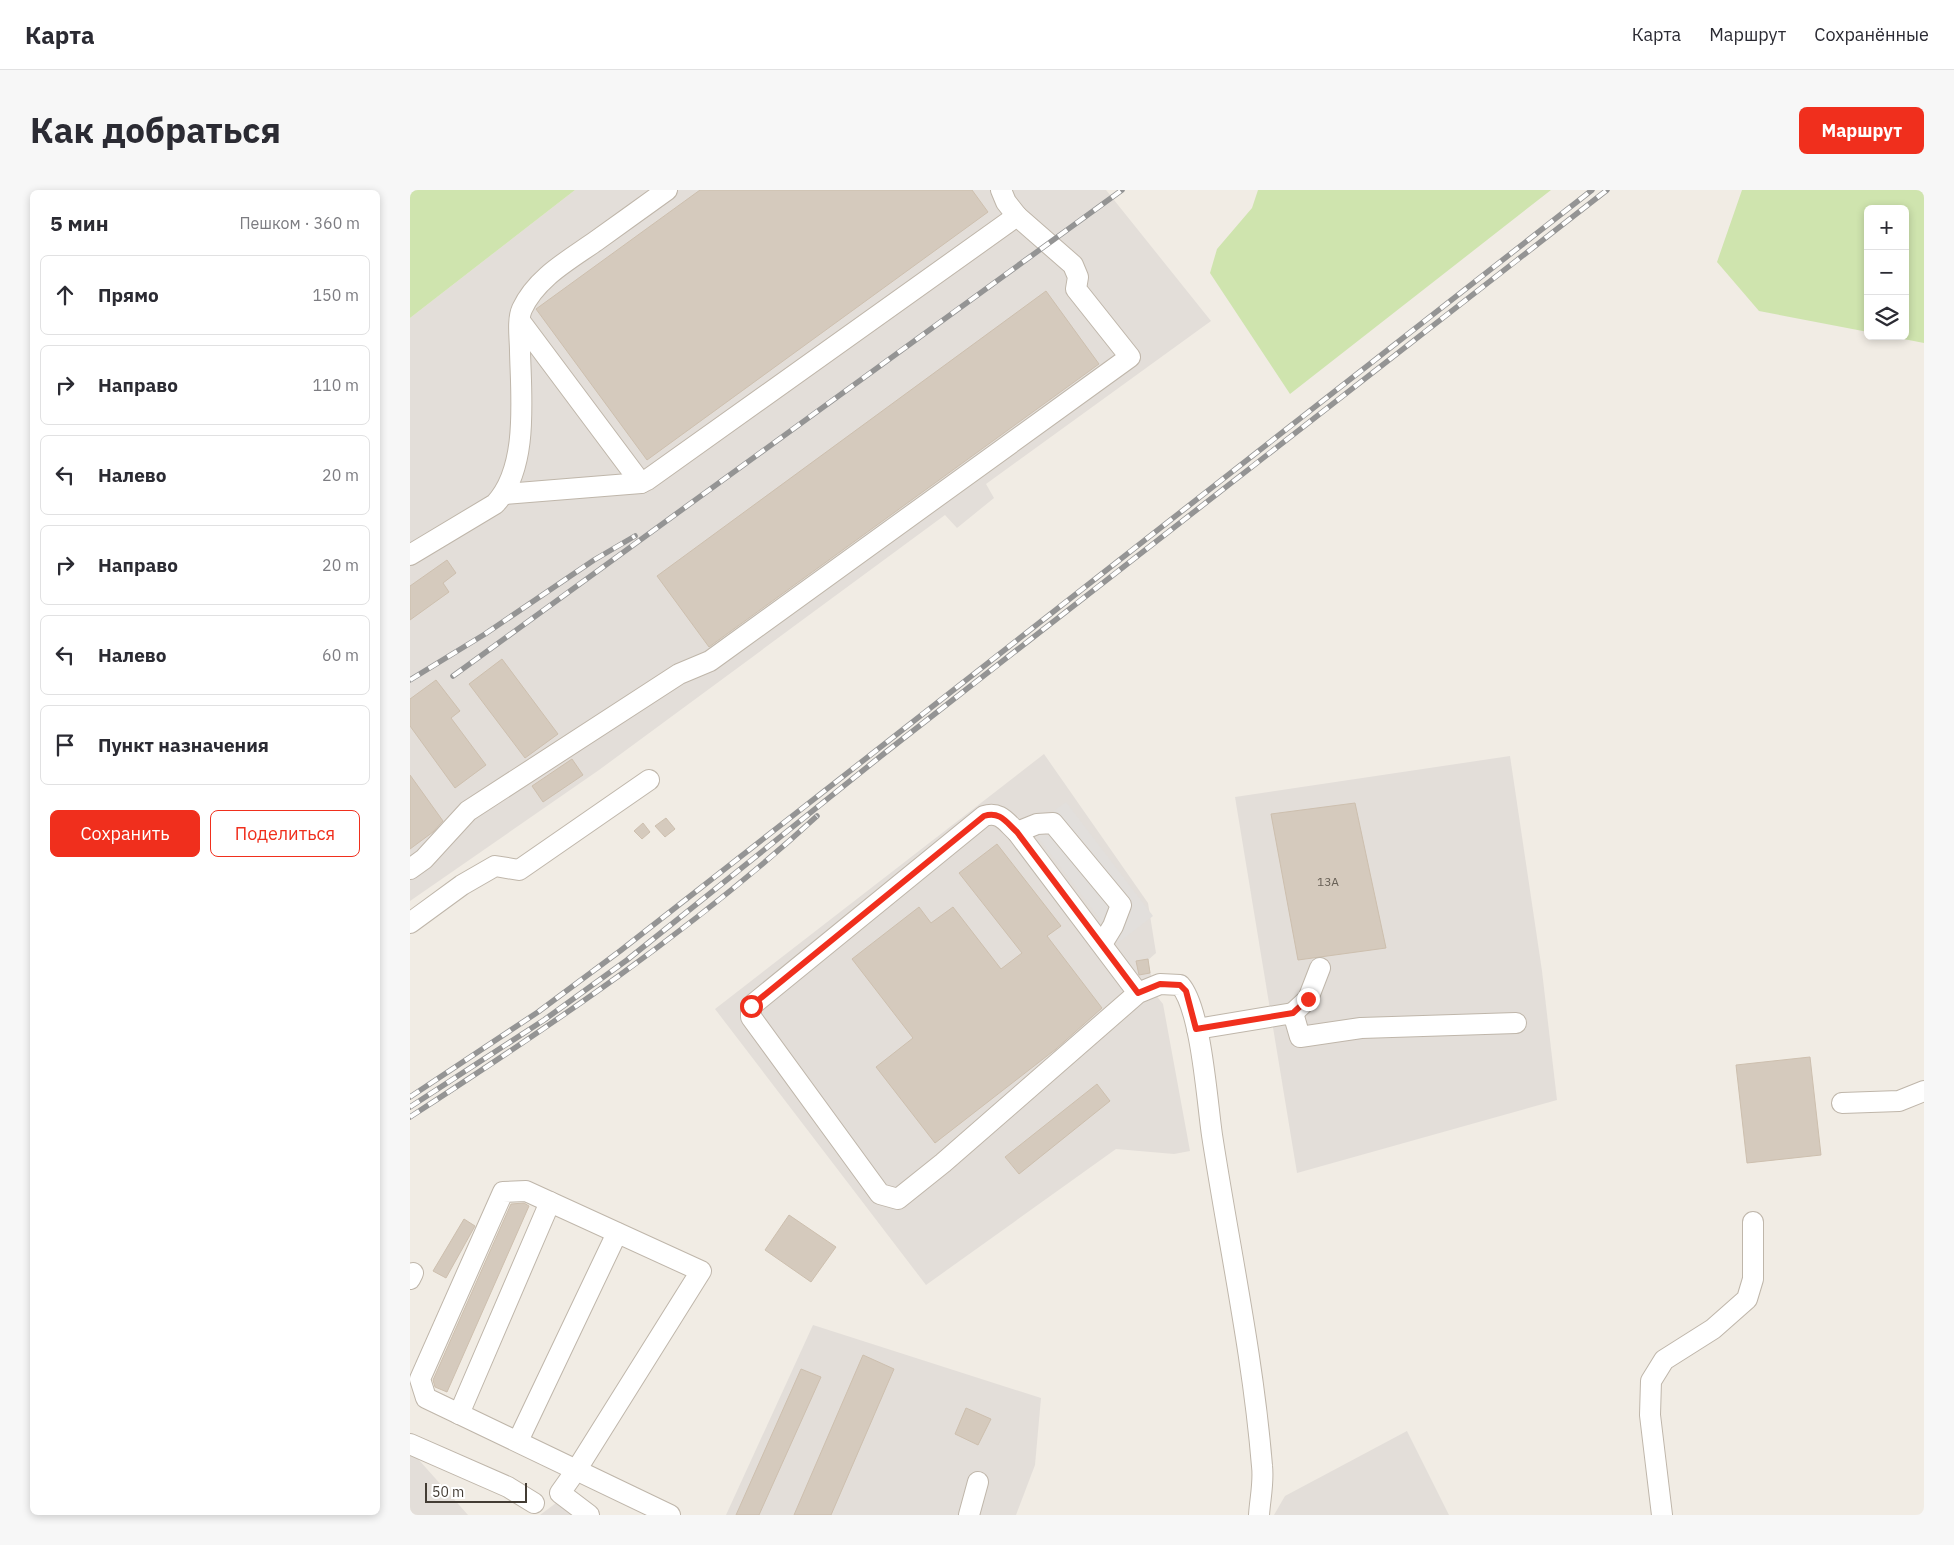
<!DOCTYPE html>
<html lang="ru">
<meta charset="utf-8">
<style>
:root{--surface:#fff;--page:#f7f7f7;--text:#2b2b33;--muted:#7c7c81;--line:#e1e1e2;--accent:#f02f1d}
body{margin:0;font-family:"IBM Plex Sans",sans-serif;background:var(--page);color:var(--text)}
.controls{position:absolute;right:15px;top:15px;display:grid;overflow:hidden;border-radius:8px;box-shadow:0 2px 8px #0003}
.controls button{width:45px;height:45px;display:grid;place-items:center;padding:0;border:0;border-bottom:1px solid var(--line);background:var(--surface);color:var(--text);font:25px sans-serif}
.scale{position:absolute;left:15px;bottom:12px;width:102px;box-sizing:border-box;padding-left:5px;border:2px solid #433c34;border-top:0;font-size:14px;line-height:18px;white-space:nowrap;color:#433c34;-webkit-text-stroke:4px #fff;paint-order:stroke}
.stop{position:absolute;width:15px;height:15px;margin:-11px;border:4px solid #f02f1d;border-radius:50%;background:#fff}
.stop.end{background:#f02f1d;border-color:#fff;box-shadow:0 1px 5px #0008}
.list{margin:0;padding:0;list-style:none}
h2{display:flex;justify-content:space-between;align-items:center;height:65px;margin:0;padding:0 20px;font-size:21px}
h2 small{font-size:16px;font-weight:400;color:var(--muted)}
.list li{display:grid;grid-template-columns:32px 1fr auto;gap:15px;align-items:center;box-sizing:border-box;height:80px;margin:0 10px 10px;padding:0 10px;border:1px solid var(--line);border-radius:8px}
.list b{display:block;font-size:19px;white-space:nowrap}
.list em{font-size:16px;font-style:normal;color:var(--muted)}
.actions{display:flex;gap:10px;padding:15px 20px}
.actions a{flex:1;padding:11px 0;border:1px solid var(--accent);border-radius:8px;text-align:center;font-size:18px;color:var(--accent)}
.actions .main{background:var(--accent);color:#fff}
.icon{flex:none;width:28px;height:28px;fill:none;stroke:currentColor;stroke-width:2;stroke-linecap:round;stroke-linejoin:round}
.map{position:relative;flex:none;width:1514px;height:1325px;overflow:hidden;border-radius:8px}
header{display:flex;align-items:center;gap:30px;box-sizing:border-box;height:70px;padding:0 25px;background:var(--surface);border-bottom:1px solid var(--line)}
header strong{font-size:24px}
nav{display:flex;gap:28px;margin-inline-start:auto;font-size:18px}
.intro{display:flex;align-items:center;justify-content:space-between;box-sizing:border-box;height:120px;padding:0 30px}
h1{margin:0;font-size:35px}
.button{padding:12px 22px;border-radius:8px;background:var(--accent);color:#fff;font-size:18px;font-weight:700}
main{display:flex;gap:30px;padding:0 30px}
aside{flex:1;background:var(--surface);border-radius:8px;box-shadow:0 2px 8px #0003}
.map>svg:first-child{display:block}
</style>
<header>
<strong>Карта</strong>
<nav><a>Карта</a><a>Маршрут</a><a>Сохранённые</a></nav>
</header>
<div class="intro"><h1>Как добраться</h1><a class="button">Маршрут</a></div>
<main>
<aside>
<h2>5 мин<small>Пешком · 360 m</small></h2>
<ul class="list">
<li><svg class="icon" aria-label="ahead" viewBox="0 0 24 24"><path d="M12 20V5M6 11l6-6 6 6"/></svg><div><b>Прямо</b></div><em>150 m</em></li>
<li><svg class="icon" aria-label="right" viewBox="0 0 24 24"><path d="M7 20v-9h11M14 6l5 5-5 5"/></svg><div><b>Направо</b></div><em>110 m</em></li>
<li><svg class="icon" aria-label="left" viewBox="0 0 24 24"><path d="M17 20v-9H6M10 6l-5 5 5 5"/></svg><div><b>Налево</b></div><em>20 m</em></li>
<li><svg class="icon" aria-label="right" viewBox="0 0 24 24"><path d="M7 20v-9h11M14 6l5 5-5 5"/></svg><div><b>Направо</b></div><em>20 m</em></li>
<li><svg class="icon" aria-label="left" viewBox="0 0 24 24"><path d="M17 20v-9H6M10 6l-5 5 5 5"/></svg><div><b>Налево</b></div><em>60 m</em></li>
<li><svg class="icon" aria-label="arrive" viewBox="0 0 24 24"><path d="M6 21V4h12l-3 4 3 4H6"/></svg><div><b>Пункт назначения</b></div></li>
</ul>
<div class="actions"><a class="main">Сохранить</a><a>Поделиться</a></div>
</aside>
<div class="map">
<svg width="1514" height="1325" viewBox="0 0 1514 1325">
<rect width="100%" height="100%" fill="#f1ece4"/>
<g fill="#e3ded9">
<polygon points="165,0 696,0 801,131 576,294 584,308 547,338 535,325 189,580 0,711 0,128"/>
<polygon points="634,564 738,713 746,763 738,770 745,804 753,814 780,961 764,964 706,959 516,1095 305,819"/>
<polygon points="1100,566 1132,781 1147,910 887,983 825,607"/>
<polygon points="403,1135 631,1208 625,1275 606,1325 316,1325"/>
<polygon points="997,1241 1039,1325 864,1325 875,1306"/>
<polygon points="0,1260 58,1325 0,1325"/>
<polygon points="146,1313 161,1325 130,1325"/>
</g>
<g fill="#cfe4ae">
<polygon points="0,0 165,0 0,128"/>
<polygon points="848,0 1141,0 880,204 800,83 807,59 842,18"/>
<polygon points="1332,0 1514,0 1514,153 1478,146 1495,146 1495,19 1458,19 1458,142 1349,121 1307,72"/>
</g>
<polygon fill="#e2dfdc" points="656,612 743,726 708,753 621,638"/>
<g fill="#d5cabd" stroke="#cdbfae">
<polygon points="290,0 562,0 578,22 237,270 126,119"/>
<polygon points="636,101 689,174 299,457 247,386"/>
<polygon points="37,370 46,383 33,393 39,402 0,430 0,396"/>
<polygon points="92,469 148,544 115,568 59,494"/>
<polygon points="26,490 50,521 41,528 76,575 45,598 0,536 0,509"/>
<polygon points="162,569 173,585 133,612 122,596"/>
<polygon points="0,585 33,631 23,642 0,659"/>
<polygon points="945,613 976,758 888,770 861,624"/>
<polygon points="256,628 265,639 255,647 245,636"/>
<polygon points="233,633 240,642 232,649 224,641"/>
<polygon points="587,654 651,736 637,746 692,818 646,859 525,953 466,877 503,848 442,769 509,717 521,733 543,717 591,779 612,763 549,683"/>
<polygon points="738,769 740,783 729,785 726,771"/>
<polygon points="1400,867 1411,965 1337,973 1326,875"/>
<polygon points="687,894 700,911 609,984 595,967"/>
<polygon points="114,1013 119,1016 37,1202 25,1197 23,1190 101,1014"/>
<polygon points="379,1025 426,1057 401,1092 355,1060"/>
<polygon points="54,1029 65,1036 36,1088 23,1081"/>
<polygon points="453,1165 484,1179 421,1325 384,1325"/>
<polygon points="391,1179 411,1187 349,1325 326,1325"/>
<polygon points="556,1218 581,1229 568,1255 545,1244"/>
</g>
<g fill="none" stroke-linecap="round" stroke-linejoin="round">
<g stroke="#bfb6aa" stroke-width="22">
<g id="minor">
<polyline points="591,0 596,12 607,26"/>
<polyline points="110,131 231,293"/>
<path d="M0,365l85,-51c34,-36 26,-107 25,-153 0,-12 -3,-31 2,-42 14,-31 47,-49 74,-68 24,-17 47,-34 71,-51"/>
<polyline points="607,642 627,634 643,633 711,715 703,736 692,754"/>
<polyline points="0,679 14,669 58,621 269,484 300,471 720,167 666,99 668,87 663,75 607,26 237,290 231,293 95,304"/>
<polyline points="0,733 52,695 85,676 109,680 239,590"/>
<path d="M728,803l-121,-161c-11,-10 -17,-21 -33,-16l-233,190v11l129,177 18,5 45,-36 195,-170 22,-9 20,1c21,23 27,116 32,150 17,111 41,220 50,331 2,16 -2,33 -3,49"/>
<polyline points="883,823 898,809 910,778"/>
<polyline points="787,839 883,823 890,847 951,838 1106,833"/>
<polyline points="1432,913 1489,911 1514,901"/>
<polyline points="0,1089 3,1083"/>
<polyline points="49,1224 140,1012"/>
<polyline points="108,1251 207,1043"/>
<polyline points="0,1254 98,1297 124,1313"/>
<polyline points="179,1325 150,1303 167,1279 291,1081 116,1001 93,1002 10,1189 16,1208 260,1325"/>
<polyline points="559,1325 568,1292"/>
<polyline points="1252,1325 1240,1225 1241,1191 1254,1170 1303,1139 1337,1109 1343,1089 1343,1032"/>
</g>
</g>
<use href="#minor" stroke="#fff" stroke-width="20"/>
<g stroke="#949494" stroke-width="5.5">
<g id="rail">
<polyline points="43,486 712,0"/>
<polyline points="0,490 75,444 184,370 225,346"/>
<polyline points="0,907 128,822 210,761 1182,0"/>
<polyline points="0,917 134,830 217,770 476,562 1197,0"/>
<path d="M0,927c142,-92 283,-187 407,-301"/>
</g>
</g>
<use href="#rail" stroke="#fff" stroke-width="4" stroke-dasharray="11" stroke-linecap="butt"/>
</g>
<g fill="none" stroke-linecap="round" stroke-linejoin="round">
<path stroke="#f02f1d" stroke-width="6" d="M341,816l233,-190c16,-5 22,6 33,16l121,161 22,-9 20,1 6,6 10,38 97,-16 15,-14"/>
</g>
<g text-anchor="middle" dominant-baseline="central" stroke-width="5" stroke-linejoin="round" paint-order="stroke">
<g font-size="12" fill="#686056">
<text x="918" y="691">13А</text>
</g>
</g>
</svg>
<div class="controls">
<button>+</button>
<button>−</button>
<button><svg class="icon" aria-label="layers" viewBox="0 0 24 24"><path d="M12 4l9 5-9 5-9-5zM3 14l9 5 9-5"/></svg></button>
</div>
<div class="scale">50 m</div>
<div class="stop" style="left:341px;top:816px"></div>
<div class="stop end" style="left:898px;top:809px"></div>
</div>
</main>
